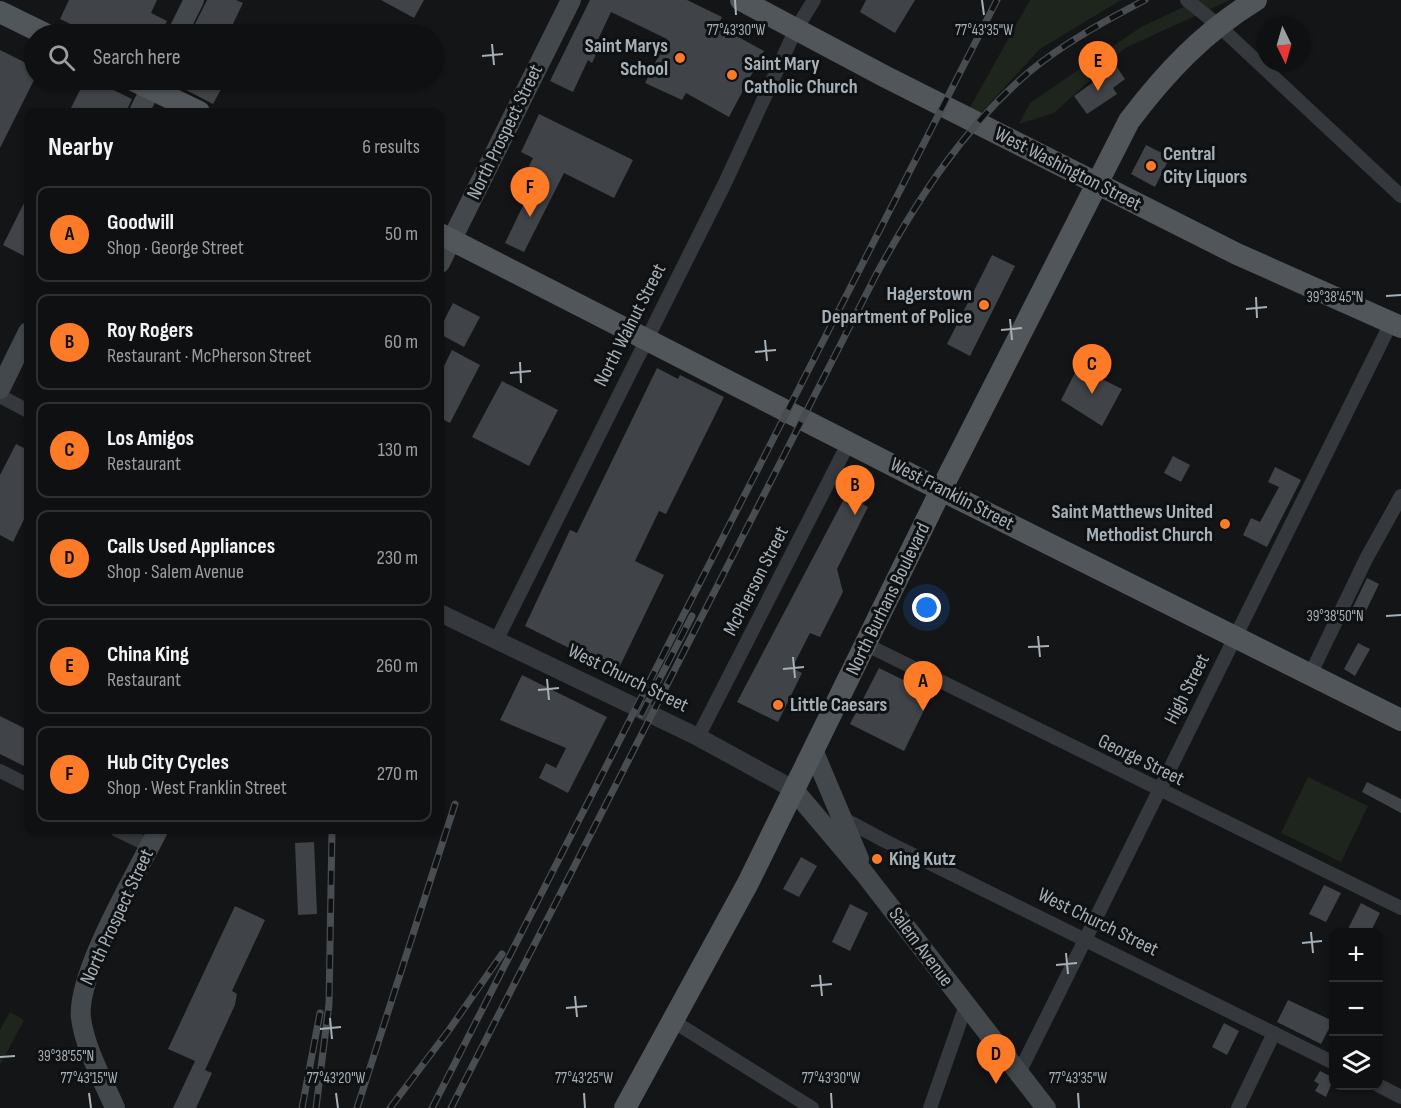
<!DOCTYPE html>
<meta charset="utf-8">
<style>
:root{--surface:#0f1011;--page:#1d1e1f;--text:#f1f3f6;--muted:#9b9d9f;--line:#2f3031;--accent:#fd7a26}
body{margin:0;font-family:"Sofia Sans Condensed",sans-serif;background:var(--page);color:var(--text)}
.controls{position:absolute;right:18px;bottom:18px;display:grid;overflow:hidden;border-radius:12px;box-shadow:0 2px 4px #0004}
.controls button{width:54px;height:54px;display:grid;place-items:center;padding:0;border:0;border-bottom:2px solid var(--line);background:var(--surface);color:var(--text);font:30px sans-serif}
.compass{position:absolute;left:1257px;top:18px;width:54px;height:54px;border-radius:50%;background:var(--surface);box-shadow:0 2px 4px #0004;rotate:175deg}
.you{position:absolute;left:927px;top:608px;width:21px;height:21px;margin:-15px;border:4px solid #fff;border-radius:50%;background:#1a73e8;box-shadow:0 0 0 9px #1a73e833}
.badge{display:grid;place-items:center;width:39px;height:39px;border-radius:50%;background:var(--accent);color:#111;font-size:20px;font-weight:700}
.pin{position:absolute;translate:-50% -50px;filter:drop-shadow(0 2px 3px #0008)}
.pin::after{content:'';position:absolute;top:32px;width:21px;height:18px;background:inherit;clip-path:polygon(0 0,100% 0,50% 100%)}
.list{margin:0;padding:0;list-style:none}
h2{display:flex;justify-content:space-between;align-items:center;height:78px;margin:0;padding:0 24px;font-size:26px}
h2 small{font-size:20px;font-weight:400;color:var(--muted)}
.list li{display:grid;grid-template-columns:39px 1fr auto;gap:18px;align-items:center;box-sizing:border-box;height:96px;margin:0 12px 12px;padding:0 12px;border:2px solid var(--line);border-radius:12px}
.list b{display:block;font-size:22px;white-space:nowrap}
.list p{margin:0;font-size:20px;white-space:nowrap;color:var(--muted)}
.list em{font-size:20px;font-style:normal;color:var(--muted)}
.icon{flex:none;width:33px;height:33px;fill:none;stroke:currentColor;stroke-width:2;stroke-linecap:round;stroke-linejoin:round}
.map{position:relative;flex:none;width:1401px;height:1108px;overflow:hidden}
.search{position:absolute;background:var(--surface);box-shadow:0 2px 4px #0004;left:24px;top:24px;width:420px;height:66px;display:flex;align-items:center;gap:15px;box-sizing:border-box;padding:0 21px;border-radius:33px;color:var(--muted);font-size:22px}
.panel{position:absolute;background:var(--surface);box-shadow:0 2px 4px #0004;left:24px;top:108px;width:420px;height:726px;border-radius:12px}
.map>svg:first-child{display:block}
</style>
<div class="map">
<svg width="1401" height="1108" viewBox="0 0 1401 1108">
<rect width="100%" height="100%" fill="#141517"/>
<g fill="#1d251c">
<polygon points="1030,0 1121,0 1040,49 977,117 968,111"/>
<polygon points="1198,0 1230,0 1125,48 1054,113 1019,124 1030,103 1141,27"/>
<polygon points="1308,777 1368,806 1341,862 1281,833"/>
<polygon points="10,1012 24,1020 0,1065 0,1030"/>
</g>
<g fill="#404347">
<polygon points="69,0 157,0 151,13 167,21 161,34 91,34 60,19"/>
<polygon points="207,0 236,0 243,3 230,30 225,28 222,34 190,34"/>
<polygon points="381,0 424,0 414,18"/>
<polygon points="590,0 687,0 722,17 718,26 764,51 729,117 686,93 682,100 645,83 667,39 611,12 595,46 599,48 592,63 588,60 573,92 550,81"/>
<polygon points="866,0 915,0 895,33 860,12"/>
<polygon points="0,50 34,67 34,80 0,148"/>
<polygon points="1116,66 1125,79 1113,88 1117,94 1087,114 1074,96"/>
<polygon points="85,80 93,80 132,99 126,112 69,112"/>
<polygon points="167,80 226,80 213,104"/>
<polygon points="539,114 633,160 614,198 564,173 524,252 505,243 530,191 519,186 533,158 521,152"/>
<polygon points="1146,145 1170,157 1155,187 1131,174"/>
<polygon points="28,195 28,258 3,245"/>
<polygon points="992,255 1015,266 970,356 947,344"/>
<polygon points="453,303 480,317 464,347 440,334 440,328"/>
<polygon points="452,350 480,365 450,423 440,418 440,374"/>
<polygon points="1078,367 1122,389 1102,426 1061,400"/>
<polygon points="657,368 678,379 680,375 724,397 666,514 659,511 635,561 664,575 617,672 525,626 570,530 577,533"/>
<polygon points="502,381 558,410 529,466 472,437"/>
<polygon points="16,444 28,450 28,511 13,542 0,535 0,475"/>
<polygon points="1173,456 1190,465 1181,482 1164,473"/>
<polygon points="1275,467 1301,480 1267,547 1243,535 1251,518 1260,522 1279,487 1268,482"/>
<polygon points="846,495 868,507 837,569 843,592 820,637 810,633 792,668 802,673 778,722 737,702"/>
<polygon points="1367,578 1379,584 1365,613 1353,607"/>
<polygon points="1358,643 1370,649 1355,676 1344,669"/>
<polygon points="879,668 932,694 904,751 850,724"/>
<polygon points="522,675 607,717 568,793 539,778 546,763 556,768 566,748 500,720"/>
<polygon points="0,716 28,730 28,768 0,754"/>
<polygon points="1367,782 1401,799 1401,813 1362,792"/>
<polygon points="314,842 317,914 298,915 295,843"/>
<polygon points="801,857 817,866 799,897 783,889"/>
<polygon points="1324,885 1341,893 1326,922 1309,914"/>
<polygon points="1361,903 1380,913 1370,933 1346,933"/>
<polygon points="850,904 868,913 850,951 832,942"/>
<polygon points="235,906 265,920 232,991 237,994 235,1005 205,1070 212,1073 196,1108 173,1108 195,1061 168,1049"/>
<polygon points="1288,1000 1333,1021 1321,1044 1277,1022"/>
<polygon points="1224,1023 1239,1031 1227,1055 1212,1047"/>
<polygon points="1320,1071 1334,1078 1326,1097 1315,1091 1319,1084 1314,1081"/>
</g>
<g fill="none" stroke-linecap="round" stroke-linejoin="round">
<g stroke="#35383c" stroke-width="14">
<polyline points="1187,0 1218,25 1401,196"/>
<polyline points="0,396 28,411"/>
<polyline points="497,639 725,183 796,29 814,0"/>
<polyline points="865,644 1401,908"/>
<polyline points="1311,673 1366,559 1401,496"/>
<polyline points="698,737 849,442"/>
<polyline points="0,771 28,785"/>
<polyline points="844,819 885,841 1334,1063"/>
<polyline points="117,830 150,846"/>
<polyline points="673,1021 812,1108"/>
<polyline points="1019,1073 1391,323"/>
<polyline points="1378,1085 1401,1097"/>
<polyline points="930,1108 966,1005"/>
<polyline points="1238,1108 1274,1033"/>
</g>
<polyline stroke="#35383c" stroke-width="18" points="440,613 698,737 793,789"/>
<g stroke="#43484c" stroke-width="20">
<polyline points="177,34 194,0"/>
<polyline points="139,112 155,80"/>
<polyline points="440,263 571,0"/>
<polyline points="0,389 28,332"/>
<polyline points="813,750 859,859"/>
<polyline points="793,789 864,873 1046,1108"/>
<path d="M115,1108c-12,-28 -30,-59 -34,-90 -5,-44 56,-145 77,-188"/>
</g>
<g stroke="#51565b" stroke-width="22">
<polyline points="741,0 884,76 1237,254 1401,327"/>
<polyline points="0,12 45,34"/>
<polyline points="133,80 199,112"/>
<polyline points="440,234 941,490 1401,720"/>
<path d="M625,1108l123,-225 193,-393 188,-369c37,-49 75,-89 127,-121"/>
</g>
<g stroke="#484d51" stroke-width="7">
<g id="rail">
<polyline points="641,715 692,616"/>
<polyline points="302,1108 320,1013"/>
<polyline points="316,1108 329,1004 332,830"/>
<polyline points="357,1108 455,804"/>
<polyline points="390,1108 449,1030 502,954"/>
<polyline points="432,1108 997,0"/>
<path d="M451,1108l425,-833c41,-75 87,-147 153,-203 35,-29 76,-51 116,-72"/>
</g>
</g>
<use href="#rail" stroke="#0f1012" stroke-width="4.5" stroke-dasharray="14" stroke-linecap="butt"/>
</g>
<path fill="none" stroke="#a5b0b8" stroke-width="2" d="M735,0l1,15M982,0l2,15M492,44l2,21M482,56l21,-2M1386,296l15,-1M1256,297l1,21M1246,309l21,-2M1010,319l2,21M1001,330l21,-2M765,340l2,21M755,352l21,-2M520,362l1,21M510,373l21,-2M1386,616l15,-1M1038,636l2,21M1028,647l21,-1M793,657l2,21M783,669l21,-2M547,679l2,21M538,690l21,-2M1311,932l2,21M1302,943l20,-2M1066,953l2,21M1056,965l21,-2M820,975l2,21M811,986l21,-2M575,996l2,21M566,1008l21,-2M330,1018l2,21M320,1029l21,-2M0,1057l15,-1M89,1093l2,15M336,1093l2,15M584,1093l1,15M831,1093l1,15M1078,1093l1,15"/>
<g fill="#fd7a26" stroke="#0f1012" stroke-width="2">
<circle cx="680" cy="58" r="6"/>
<circle cx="732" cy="75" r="6"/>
<circle cx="1151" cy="166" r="6"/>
<circle cx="984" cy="305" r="6"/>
<circle cx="1225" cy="524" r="6"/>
<circle cx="778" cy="705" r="6"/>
<circle cx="877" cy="859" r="6"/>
</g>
<g text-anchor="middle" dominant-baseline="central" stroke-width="6" stroke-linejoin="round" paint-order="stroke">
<g font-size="20" font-weight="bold" fill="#a5b0b8" stroke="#0f1012" text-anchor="start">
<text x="668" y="46" text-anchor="end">Saint Marys<tspan x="668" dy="23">School</tspan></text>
<text x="744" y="64">Saint Mary<tspan x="744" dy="23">Catholic Church</tspan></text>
<text x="1163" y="154">Central<tspan x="1163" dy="23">City Liquors</tspan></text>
<text x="972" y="294" text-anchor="end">Hagerstown<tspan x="972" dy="23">Department of Police</tspan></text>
<text x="1213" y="512" text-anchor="end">Saint Matthews United<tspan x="1213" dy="23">Methodist Church</tspan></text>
<text x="790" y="705">Little Caesars</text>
<text x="889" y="859">King Kutz</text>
</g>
<g font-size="20" fill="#a5b0b8" stroke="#0f1012">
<text transform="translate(505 132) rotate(-64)">North Prospect Street</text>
<text transform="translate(1068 169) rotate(27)">West Washington Street</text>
<text transform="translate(630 325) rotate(-63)">North Walnut Street</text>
<text transform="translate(952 494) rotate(27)">West Franklin Street</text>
<text transform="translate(756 581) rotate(-63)">McPherson Street</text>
<text transform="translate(888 599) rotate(-64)">North Burhans Boulevard</text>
<text transform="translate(628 678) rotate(26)">West Church Street</text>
<text transform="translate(1187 689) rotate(-63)">High Street</text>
<text transform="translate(1141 760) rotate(26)">George Street</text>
<text transform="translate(117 917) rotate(-65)">North Prospect Street</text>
<text transform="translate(1098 922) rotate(26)">West Church Street</text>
<text transform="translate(921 947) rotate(53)">Salem Avenue</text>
</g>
</g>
<g font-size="15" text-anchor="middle" fill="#a5b0b8" stroke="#0f1012" stroke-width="6" stroke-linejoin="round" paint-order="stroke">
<text x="736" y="35">77°43'30"W</text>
<text x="984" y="35">77°43'35"W</text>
<text x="1335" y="302">39°38'45"N</text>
<text x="1335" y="621">39°38'50"N</text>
<text x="66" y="1061">39°38'55"N</text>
<text x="89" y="1083">77°43'15"W</text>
<text x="336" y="1083">77°43'20"W</text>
<text x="584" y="1083">77°43'25"W</text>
<text x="831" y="1083">77°43'30"W</text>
<text x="1078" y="1083">77°43'35"W</text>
</g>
</svg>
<div class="controls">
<button>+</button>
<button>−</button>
<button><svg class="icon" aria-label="layers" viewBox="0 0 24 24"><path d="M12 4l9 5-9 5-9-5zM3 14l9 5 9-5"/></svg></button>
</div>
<svg class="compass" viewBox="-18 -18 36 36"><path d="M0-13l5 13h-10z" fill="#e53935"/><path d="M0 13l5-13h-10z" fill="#9b9d9f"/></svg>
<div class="you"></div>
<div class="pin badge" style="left:923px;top:711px">A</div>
<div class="pin badge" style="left:855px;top:515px">B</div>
<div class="pin badge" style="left:1092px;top:394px">C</div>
<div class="pin badge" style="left:996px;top:1084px">D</div>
<div class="pin badge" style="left:1098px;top:91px">E</div>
<div class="pin badge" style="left:530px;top:217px">F</div>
<div class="search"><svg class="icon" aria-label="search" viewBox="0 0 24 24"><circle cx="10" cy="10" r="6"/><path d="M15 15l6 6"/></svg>Search here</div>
<section class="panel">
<h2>Nearby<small>6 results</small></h2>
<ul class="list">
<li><span class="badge">A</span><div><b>Goodwill</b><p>Shop · George Street</p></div><em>50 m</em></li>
<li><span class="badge">B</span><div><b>Roy Rogers</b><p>Restaurant · McPherson Street</p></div><em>60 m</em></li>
<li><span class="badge">C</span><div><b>Los Amigos</b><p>Restaurant</p></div><em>130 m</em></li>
<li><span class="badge">D</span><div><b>Calls Used Appliances</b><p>Shop · Salem Avenue</p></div><em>230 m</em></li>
<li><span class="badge">E</span><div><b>China King</b><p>Restaurant</p></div><em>260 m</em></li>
<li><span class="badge">F</span><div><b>Hub City Cycles</b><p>Shop · West Franklin Street</p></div><em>270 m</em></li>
</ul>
</section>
</div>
